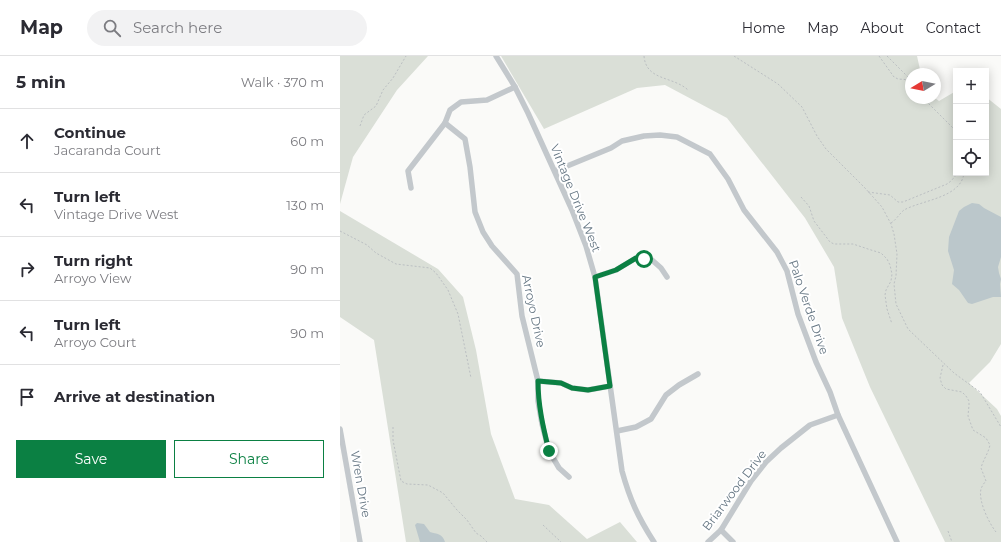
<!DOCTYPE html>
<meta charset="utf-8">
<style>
:root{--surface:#fff;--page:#f2f2f3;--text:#2b2b33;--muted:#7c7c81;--line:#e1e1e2;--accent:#0b8043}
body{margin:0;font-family:Montserrat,sans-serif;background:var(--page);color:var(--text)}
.controls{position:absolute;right:12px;top:12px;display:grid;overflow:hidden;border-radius:0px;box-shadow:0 2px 10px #0003}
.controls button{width:36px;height:36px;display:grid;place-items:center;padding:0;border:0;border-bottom:1px solid var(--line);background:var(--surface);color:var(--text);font:20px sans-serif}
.compass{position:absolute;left:565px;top:12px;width:36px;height:36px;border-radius:50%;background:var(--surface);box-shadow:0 2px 10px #0003;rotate:260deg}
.stop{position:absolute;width:12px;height:12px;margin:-9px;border:3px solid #0b8043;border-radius:50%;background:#fff}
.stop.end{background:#0b8043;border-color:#fff;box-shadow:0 1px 4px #0008}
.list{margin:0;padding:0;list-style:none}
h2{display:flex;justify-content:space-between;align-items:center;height:52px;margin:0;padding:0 16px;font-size:17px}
h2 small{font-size:13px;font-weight:400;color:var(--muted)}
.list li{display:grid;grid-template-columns:26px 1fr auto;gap:12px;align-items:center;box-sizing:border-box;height:64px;padding:0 16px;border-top:1px solid var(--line)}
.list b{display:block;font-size:15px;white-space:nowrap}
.list p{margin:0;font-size:13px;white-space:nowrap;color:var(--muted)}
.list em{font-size:13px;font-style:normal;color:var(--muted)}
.actions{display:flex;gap:8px;padding:12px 16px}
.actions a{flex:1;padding:9px 0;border:1px solid var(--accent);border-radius:0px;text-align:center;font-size:14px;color:var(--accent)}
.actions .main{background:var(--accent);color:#fff}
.icon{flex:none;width:22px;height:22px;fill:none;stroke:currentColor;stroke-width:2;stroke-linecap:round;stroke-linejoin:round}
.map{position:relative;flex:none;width:661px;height:486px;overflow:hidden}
header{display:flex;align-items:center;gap:24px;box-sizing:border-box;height:56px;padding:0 20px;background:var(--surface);border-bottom:1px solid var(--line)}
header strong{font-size:19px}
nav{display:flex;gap:22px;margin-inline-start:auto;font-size:14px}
.search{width:280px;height:36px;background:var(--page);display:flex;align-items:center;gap:10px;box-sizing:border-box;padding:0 14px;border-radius:22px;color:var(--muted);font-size:15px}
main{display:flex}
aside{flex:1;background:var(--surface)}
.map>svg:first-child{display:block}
</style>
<header>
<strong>Map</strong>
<div class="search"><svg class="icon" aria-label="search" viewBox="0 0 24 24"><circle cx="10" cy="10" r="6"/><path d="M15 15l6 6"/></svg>Search here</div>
<nav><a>Home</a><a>Map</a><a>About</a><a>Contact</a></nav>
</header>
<main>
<aside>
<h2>5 min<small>Walk · 370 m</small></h2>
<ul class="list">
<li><svg class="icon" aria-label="ahead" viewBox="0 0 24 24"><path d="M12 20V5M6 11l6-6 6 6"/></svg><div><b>Continue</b><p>Jacaranda Court</p></div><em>60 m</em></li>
<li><svg class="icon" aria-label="left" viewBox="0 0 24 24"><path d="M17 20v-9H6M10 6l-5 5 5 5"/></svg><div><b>Turn left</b><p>Vintage Drive West</p></div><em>130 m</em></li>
<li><svg class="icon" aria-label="right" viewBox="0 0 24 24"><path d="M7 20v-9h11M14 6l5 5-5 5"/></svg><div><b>Turn right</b><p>Arroyo View</p></div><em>90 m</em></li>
<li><svg class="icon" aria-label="left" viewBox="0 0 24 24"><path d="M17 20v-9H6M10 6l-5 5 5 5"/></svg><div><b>Turn left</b><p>Arroyo Court</p></div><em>90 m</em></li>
<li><svg class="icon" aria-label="arrive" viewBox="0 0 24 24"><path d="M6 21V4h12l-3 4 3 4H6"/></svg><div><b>Arrive at destination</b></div></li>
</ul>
<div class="actions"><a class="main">Save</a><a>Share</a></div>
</aside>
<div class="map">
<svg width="661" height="486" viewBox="0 0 661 486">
<rect width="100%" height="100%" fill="#fafaf8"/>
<g fill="#dadfd7">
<polygon points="0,0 88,0 57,34 13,101 0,148"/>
<polygon points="161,0 577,0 581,18 571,18 571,42 595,42 599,45 616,35 616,117 646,117 646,41 661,53 661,288 650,306 629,327 657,353 661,360 661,486 605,486 530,331 502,262 494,211 465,162 387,62 325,29 297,32 204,73"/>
<polygon points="0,155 98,213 123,241 136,294 151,378 175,443 209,449 247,483 280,466 297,486 66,486 34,284 0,261"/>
</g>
<g fill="#bbc7cb">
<polygon points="632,147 639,148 644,152 661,161 661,201 658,211 659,217 661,223 660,228 661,241 653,241 632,248 628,247 619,234 612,228 614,214 608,195 609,181 619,155 624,151"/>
<path d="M77,467l7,1 6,8c7,2 12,1 15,10h-25l-5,-17z"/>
</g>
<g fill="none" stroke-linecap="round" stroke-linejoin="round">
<g stroke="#bbbfc2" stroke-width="1" stroke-dasharray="2 2" stroke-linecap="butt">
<path d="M304,0c2,25 29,20 44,34"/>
<polyline points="394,0 438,28 462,51 477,80 486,93 525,132 542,151 551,168 554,178 557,198 556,220 554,228 556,248 568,273 614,317 640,336 661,371"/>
<polyline points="539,0 554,21 558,23 571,24"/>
<polyline points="547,0 571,24"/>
<polyline points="583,42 616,75"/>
<polyline points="20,70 24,59 36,50 43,34 53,22 66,0"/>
<polyline points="528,136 550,139 558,146 563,146 607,128 611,125 618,117"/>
<polyline points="461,141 469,150 474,165 490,186 494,188 513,188 531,194 541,197 547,203 550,209 552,218 551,225 546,234 545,239 547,253 552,268"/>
<path d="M551,167c5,-3 9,-10 13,-13 18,-10 57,-12 60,-37"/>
<polyline points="0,175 27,189 36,197 56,208 90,212 96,217 108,234 118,258 131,322"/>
<path d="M603,309l-3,13 2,7 4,4 16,3 4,4 3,5v4l-1,11 5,14 13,8 4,7c-2,9 -7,15 -9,23l5,13c-2,2 -4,5 -5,8 -3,12 8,34 15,43"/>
<polyline points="53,371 53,384 61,425 67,428 88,429 103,437 117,454 127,464 136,477 141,480 147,486"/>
<polyline points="203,469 221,486"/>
<polyline points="608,475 612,486"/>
</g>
<g stroke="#c3c8cc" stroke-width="5.5">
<path d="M156,0l19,31 13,26 44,97 14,36 9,31 27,194c8,29 16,46 32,71"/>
<polyline points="105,67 125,83 130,111 135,156 143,176 152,190 177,218 182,260 198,325 198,345 202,368 209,395 219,412 229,421"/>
<polyline points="215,115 271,92 282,85 304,80 320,79 337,81 370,98 388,123 404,154 437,196 447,215 458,258 476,306 490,336 498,359 557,486"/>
<polyline points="71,132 68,115 105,67 110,54 121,46 147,44 175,31"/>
<polyline points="255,221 276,214 296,202 312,204 321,212 327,221"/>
<polyline points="198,325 221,327 232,332 248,334 270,330"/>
<polyline points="0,373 20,486"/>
<polyline points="277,375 296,371 311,363 326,339 339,329 358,318"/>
<polyline points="381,474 393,486"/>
<polyline points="368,486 381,474 411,425 426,406 441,392 470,369 498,359"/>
</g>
</g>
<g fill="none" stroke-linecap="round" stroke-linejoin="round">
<path stroke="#0b8043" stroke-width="5" d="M209,395c-6,-24 -11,-46 -11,-70l23,2 11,5 16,2 22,-4 -15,-109 21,-7 20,-12 8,1"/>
</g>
<g text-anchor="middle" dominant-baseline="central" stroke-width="4" stroke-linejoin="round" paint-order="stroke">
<g font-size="12" fill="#657683" stroke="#fff">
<text transform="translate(236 142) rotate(68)">Vintage Drive West</text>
<text transform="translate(469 251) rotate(71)">Palo Verde Drive</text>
<text transform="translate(194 255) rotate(78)">Arroyo Drive</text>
<text transform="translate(21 428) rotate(80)">Wren Drive</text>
<text transform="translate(394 434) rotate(-53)">Briarwood Drive</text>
</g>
</g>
</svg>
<div class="controls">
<button>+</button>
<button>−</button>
<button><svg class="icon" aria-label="locate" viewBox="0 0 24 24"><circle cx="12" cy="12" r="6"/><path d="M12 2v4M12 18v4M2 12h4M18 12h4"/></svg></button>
</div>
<svg class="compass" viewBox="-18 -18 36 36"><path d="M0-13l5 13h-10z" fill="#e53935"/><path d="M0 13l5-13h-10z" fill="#7c7c81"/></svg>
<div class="stop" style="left:304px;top:203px"></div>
<div class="stop end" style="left:209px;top:395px"></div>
</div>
</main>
